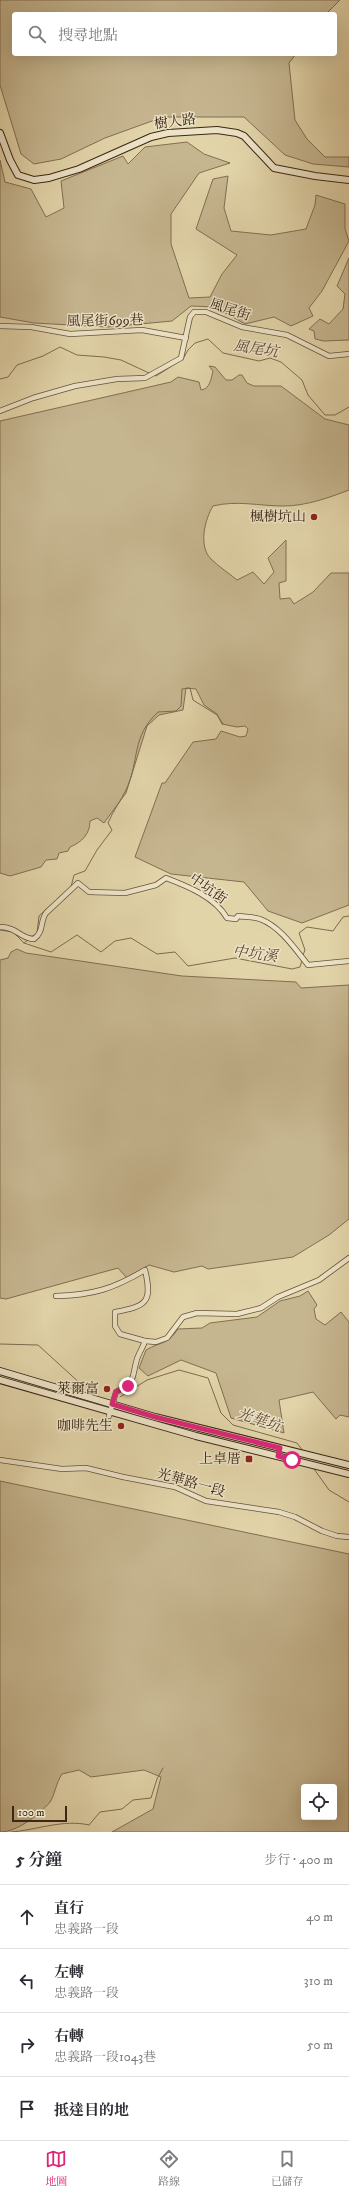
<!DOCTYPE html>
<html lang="zh-TW">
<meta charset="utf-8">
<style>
:root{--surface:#fff;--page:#f7f7f7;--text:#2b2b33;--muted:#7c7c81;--line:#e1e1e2;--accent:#db2777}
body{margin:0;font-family:"IM FELL DW Pica","Noto Serif TC",serif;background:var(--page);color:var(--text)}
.controls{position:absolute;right:12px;bottom:12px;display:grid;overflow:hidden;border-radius:4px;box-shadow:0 4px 16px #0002}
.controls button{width:36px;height:36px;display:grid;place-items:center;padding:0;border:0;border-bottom:1px solid var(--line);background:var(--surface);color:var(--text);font:20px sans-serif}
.scale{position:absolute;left:12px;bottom:10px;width:55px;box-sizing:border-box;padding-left:4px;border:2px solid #3d2614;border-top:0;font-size:11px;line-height:14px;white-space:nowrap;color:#3d2614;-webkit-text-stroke:3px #ece3c7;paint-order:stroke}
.stop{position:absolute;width:12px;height:12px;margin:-9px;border:3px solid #db2777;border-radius:50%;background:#fff}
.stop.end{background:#db2777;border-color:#fff;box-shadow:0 1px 4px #0008}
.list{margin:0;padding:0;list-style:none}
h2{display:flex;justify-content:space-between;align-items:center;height:52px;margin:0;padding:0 16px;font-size:17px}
h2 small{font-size:13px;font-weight:400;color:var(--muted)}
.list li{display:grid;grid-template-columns:26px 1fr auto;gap:12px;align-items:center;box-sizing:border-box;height:64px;padding:0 16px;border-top:1px solid var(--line)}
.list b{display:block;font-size:15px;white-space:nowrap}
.list p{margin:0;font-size:13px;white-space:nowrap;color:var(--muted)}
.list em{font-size:13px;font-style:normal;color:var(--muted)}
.icon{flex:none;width:22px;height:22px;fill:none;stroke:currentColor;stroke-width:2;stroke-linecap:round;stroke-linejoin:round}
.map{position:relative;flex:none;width:349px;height:1832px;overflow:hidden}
.search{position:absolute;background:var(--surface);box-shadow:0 4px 16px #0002;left:12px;right:12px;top:12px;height:44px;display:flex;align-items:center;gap:10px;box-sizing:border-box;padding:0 14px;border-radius:4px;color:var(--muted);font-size:15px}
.sheet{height:308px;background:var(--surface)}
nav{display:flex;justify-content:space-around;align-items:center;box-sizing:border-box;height:56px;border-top:1px solid var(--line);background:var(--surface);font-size:11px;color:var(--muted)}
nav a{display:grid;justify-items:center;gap:2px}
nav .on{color:var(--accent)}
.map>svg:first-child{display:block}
</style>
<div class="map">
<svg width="349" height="1832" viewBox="0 0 349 1832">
<rect width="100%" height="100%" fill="#e2d4a9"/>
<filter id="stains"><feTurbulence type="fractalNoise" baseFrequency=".005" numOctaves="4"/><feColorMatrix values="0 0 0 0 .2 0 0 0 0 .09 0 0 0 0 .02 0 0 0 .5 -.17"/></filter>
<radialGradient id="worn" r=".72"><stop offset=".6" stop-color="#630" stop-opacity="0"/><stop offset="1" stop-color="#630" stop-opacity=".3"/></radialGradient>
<g fill="#c6b690" stroke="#826e52" fill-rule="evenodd">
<polygon points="0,0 340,0 326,14 14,14 14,54 296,54 289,63 295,120 307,139 325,157 349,157 349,167 313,164 285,155 244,117 163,117 105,138 61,159 34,164 21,154 0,85"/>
<polygon points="187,142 204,154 230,163 199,173 171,214 171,244 189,298 210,297 222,274 237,255 196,229 213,179 228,176 224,208 231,231 271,235 306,229 315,205 316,195 345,204 345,229 349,241 322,291 309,308 313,316 291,326 274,317 245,324 215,307 191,306 172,321 108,327 34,323 0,317 0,160 5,182 31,189 46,217 64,208 61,181 123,156 128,164 145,147"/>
<polygon points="349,258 349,340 324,341 315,339 314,331 309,329 320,319 329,324 343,309 345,294 337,286"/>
<path d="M209,366l6,1 11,13h6l7,-5h3l5,8 7,3h27l44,33 24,6v65c-21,8 -43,16 -66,16 -24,0 -46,-6 -70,0 -8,13 -15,40 -2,53 8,8 18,14 26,21l16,-8 11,12 10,-12 -6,-14 18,-18v41l-7,2 1,16 10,-1 4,6 19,-12 18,-19h18v332l-47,18 -34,-12 -24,-29 -73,-8 -36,-17 27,-74h3l28,-41 23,-3 5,-8 19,6 6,-1 2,-7 -3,-3 -8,1 -15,-3 -5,-10 -13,-9 -8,-16 -10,-1 -3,22 -24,5 -12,11 -21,67 -22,30 -7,-5 -7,3c0,13 -8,21 -20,26l-2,4 -9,2 -2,6 -11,1 -5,7 -31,9 -10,-3v-452l171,-39 7,-5 21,5 2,8c9,-1 10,-11 12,-19z"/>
<polygon points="17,949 26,953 182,976 296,982 301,988 349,985 349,1219 329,1235 293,1257 208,1269 202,1266 174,1272 149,1265 127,1278 118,1268 6,1299 0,1298 0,960 8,958 11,952"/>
<path d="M308,1291l9,14 -3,4 2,10 9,6 16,-13 8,10v95l-9,-2 -4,4 -23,-27 -34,8 5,33 -53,-15 -15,-45 -35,-13 -33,16 -9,-8 7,-18c16,-9 21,-5 32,-21l24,-1 8,-5 47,-6 23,-16 20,-5z"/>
<path d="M0,1481l349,73v278h-237l41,-23 8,-32 -17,-7 -53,7 -12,-7 -17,4c-6,9 -8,23 -12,28 -11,13 -33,30 -50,30zM304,1787h30v30h-30z"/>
</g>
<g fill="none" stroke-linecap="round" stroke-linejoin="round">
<g stroke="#7e6b4f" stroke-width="1">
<polyline points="154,375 156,376 183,359 188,350 195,343 208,339 223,353 259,361 270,358 281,362 302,380 308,395 325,415 335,415 349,407"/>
<polyline points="0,379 8,377 17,365 43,356 60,347 77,355 104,357 121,360 149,373"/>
<path d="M71,887l3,-12 11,-4 12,-21 15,-20 -4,-7c5,-12 12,-21 18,-33 14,-30 5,-53 32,-78l18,-1 5,-5 1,-17 8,-1 3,12 24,15 6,9"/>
<polyline points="0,930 13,932"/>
<polyline points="15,934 24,943 51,952 77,935 101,952 115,941 131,938 157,954 175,952 188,966 235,958 292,969 300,967 302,960"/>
<polyline points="31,937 37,933 39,916 64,893"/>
<polyline points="24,943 29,939"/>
<polyline points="303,955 305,950 299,933 307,927 333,931 343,917 349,916"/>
<polyline points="0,1344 38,1345 82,1385 87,1387"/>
<polyline points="120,1397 147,1380 179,1370 208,1378 221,1413 233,1425 297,1443 303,1451"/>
<polyline points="314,1469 329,1490 349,1502"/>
<path d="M11,1832c26,-2 52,-13 78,-7l11,-13 22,-3 11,-9 18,-2 6,-19 6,-11"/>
</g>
<g stroke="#665239" stroke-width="6">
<g id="street">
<polyline points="0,326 31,327 70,334 142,330 186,338"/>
<polyline points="0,411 33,398 75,386 117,379 145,378 181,358 190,317 194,312 206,312 242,327 287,335 329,356 349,354"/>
<path d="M0,927c17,0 21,12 34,12 10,-7 6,-18 12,-26l32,-30 11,9 36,1 31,-8 10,-7c21,8 49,19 61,40l9,1 2,-3c7,1 16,1 22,3 21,8 35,30 48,46l41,-4"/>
<path d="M56,1296c37,-1 57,-7 89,-26 8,33 1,36 -30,42v14l5,8 25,7c-2,6 -6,12 -8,18 -6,20 0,22 -21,33l-7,24"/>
<polyline points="145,1341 156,1342 167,1338 183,1317 197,1313 237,1314 261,1308 278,1297 319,1280 349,1258"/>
<polyline points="0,1460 62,1469 86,1468 123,1477 175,1487 206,1501 279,1512 295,1517 322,1531 337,1536 349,1537"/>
</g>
</g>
<g stroke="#3d2614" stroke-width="8">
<g id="secondary">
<polyline points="0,133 10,160 18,175 34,180 49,178 79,169 151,137 168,133 217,130 237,133 244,136 274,168 315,176 349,180"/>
<polyline points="0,1371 155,1417 349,1465"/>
<polyline points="0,1380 196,1436 349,1474"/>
</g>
</g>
<use href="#street" stroke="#ece3c7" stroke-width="4.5"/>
<use href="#secondary" stroke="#ece3c7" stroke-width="6"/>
</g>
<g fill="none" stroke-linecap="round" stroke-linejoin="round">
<polyline stroke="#db2777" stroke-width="5" points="128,1386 116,1392 112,1404 155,1417 280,1448 278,1456 292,1460"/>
</g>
<g fill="#8f2418" stroke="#ece3c7" stroke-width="1.5">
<circle cx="314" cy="517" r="4"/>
<circle cx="107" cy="1389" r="4"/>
<circle cx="121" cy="1426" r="4"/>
<rect x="245" y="1455" width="8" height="8" rx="2"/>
</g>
<g text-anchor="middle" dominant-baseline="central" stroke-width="3" stroke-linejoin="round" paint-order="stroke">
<g font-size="14" fill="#3d2614" stroke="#ece3c7">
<text transform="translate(175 122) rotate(-7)">樹人路</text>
<text transform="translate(230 310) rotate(18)">風尾街</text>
<text transform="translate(105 321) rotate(-1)">風尾街699巷</text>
<text transform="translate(208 889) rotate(35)">中坑街</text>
<text transform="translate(191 1483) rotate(16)">光華路一段</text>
</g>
<g font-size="14" fill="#3d2614" stroke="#ece3c7" text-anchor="end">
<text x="306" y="517">楓樹坑山</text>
<text x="99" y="1389">萊爾富</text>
<text x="113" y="1426">咖啡先生</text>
<text x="241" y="1459">上卓厝</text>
</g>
<g font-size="15" font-style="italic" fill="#5e4831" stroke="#ece3c7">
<text transform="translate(256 349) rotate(9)">風尾坑</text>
<text transform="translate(255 954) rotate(7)">中坑溪</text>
<text transform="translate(259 1420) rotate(19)">光華坑</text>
</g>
</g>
<rect width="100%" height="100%" filter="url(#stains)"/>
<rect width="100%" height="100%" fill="url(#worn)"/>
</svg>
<div class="controls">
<button><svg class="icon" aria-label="locate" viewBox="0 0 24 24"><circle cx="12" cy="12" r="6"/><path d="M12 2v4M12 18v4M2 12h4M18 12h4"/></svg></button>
</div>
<div class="scale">100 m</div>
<div class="stop" style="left:292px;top:1460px"></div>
<div class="stop end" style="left:128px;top:1386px"></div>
<div class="search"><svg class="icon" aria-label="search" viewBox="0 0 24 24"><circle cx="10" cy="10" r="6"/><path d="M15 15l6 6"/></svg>搜尋地點</div>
</div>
<section class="sheet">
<h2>5 分鐘<small>步行 · 400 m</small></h2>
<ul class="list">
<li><svg class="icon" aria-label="ahead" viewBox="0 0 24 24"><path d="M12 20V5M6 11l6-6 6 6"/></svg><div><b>直行</b><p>忠義路一段</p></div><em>40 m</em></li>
<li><svg class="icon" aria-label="left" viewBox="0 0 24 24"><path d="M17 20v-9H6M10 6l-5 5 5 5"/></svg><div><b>左轉</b><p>忠義路一段</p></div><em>310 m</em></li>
<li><svg class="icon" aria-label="right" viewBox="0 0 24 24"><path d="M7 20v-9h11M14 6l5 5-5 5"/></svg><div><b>右轉</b><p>忠義路一段1043巷</p></div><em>50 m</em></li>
<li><svg class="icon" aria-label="arrive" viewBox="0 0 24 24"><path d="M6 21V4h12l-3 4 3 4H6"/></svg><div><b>抵達目的地</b></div></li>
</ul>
</section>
<nav>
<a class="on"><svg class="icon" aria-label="map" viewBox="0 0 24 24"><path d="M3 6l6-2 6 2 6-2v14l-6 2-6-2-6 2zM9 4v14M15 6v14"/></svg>地圖</a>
<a><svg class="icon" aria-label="directions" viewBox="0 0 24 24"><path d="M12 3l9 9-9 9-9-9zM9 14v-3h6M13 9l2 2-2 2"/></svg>路線</a>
<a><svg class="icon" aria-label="saved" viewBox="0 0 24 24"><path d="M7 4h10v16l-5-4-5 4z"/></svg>已儲存</a>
</nav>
